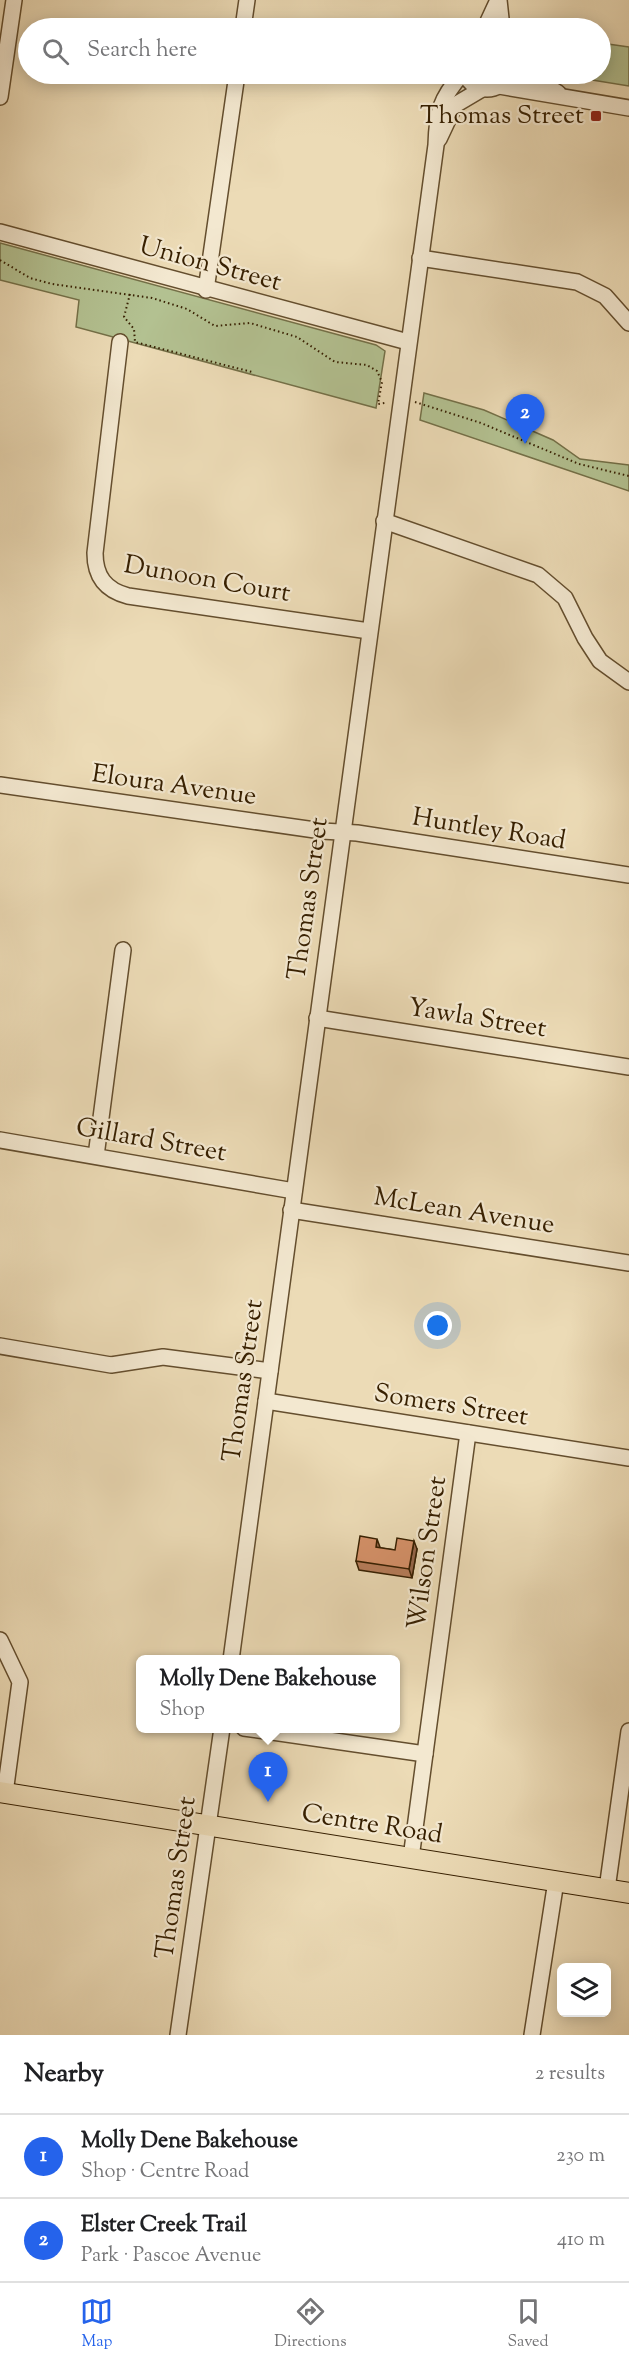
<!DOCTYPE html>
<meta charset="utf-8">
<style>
:root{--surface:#fff;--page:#f2f2f2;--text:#202124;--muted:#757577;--line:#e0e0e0;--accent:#2563eb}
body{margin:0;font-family:"Sorts Mill Goudy",serif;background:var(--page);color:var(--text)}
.controls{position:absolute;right:18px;bottom:18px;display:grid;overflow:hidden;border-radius:9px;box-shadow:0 3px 15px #0003}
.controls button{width:54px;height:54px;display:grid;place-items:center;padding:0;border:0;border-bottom:2px solid var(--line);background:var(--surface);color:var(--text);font:30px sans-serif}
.you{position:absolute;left:438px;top:1326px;width:21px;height:21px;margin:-15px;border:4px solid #fff;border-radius:50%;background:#1a73e8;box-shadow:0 0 0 9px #1a73e833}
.badge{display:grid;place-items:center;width:39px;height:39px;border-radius:50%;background:var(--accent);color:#fff;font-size:20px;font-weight:700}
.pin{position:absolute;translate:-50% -50px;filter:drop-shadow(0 2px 3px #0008)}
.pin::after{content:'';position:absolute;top:32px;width:21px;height:18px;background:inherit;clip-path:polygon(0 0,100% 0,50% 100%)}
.popup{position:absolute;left:136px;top:1655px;width:264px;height:78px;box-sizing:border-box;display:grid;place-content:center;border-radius:9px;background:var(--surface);filter:drop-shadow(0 2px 4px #0005);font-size:20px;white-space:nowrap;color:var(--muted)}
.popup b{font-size:22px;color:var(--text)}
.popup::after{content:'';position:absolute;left:50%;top:100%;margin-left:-12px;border:12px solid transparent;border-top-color:var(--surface)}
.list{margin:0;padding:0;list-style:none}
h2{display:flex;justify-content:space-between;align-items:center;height:78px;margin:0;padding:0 24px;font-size:26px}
h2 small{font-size:20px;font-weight:400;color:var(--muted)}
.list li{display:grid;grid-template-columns:39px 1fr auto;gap:18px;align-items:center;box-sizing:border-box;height:84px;padding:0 24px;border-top:2px solid var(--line)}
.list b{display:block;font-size:22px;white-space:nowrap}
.list p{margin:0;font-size:20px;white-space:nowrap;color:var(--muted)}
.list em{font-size:20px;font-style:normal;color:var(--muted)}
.icon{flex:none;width:33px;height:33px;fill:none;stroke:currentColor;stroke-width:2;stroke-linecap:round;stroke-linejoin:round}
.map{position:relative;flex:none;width:629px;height:2035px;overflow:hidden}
.search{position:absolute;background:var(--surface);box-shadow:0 3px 15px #0003;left:18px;right:18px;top:18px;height:66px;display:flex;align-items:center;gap:15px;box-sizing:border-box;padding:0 21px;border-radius:33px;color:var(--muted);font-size:22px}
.sheet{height:246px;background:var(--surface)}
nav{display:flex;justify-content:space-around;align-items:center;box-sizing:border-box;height:84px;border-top:2px solid var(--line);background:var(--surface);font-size:16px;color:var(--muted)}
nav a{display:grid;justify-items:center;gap:3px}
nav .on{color:var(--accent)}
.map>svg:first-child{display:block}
</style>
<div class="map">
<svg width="629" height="2035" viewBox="0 0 629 2035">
<rect width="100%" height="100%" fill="#ecdbb6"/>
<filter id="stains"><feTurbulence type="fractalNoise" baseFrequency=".00333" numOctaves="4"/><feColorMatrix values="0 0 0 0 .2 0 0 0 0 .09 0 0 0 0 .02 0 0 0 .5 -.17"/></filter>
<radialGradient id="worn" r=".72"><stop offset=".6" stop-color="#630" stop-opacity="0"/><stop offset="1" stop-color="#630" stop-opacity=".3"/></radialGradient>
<g fill="#b3c191" stroke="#747048" stroke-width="1.5">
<polygon points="601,43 629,47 629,86 555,74 600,74"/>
<polygon points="0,243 376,345 385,351 376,408 76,327 79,300 0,280"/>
<polygon points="424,393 484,410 553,440 580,459 629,465 629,491 420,420"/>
</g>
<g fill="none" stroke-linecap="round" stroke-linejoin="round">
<g stroke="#644e2e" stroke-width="18">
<g id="minor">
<polyline points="499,0 502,28"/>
<polyline points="243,28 247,0"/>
<polyline points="485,28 498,0"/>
<path d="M465,74c9,20 35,20 44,0"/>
<polyline points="527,74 558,93"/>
<polyline points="499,86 629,108"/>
<polyline points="0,97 14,0"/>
<polyline points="439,139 455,105 482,89"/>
<polyline points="0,232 408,342"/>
<polyline points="420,258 577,282 605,296 629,323"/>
<polyline points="206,290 237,74"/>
<path d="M120,342l-25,211c0,23 10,37 33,43l241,35"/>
<polyline points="384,521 538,575 565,598 585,638 600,661 629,682"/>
<polyline points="0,785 322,831 357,833 629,875"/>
<polyline points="317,1018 629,1067"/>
<polyline points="0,1140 294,1191"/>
<polyline points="96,1156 123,950"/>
<polyline points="291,1210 629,1263"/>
<polyline points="0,1346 111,1365 163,1357 270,1371"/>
<polyline points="266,1401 629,1458"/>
<polyline points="0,1640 20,1682 5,1793"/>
<path d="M231,1660l205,-1515c1,-33 4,-46 26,-71"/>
<polyline points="244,1728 425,1754"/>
<polyline points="411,1858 468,1433"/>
<polyline points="607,1889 629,1731"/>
<polyline points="178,2035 222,1728"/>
<polyline points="532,2035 556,1881"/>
</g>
</g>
<g stroke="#361f00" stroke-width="22">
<polyline id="major" points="0,1792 629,1893"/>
</g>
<g stroke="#361f00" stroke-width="2" stroke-dasharray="1.5 3" stroke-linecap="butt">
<polyline points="0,260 30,278 52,284 152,298 187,309 215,326 250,323 297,337 335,362 367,365 377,371 382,382 378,404 385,403"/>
<polyline points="130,294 124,317 134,329 135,342 252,372"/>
<polyline points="415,402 481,423 579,464 629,476"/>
</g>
<use href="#minor" stroke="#f3e8d0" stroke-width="15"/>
<use href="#major" stroke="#ecdbb6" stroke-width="20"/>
</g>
<polygon fill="#b77d5a" stroke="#361f00" stroke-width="1.5" points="380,1548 395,1550 417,1549 412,1578 359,1570 356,1561"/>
<g fill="#95664a" stroke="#361f00" stroke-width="1.5">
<polygon points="377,1539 380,1547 379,1555 376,1547"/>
<polygon points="414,1541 417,1549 412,1578 409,1569"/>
</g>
<polygon fill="#d59169" stroke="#361f00" stroke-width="1.5" points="360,1536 377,1539 376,1547 395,1550 397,1538 414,1541 409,1569 356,1561"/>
<rect fill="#8f2418" stroke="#f3e8d0" stroke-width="2" x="590" y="110" width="12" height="12" rx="3"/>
<g text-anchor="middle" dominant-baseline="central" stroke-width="4.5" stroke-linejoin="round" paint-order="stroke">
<g font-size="26" fill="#361f00" stroke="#f3e8d0" text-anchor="end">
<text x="584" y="116">Thomas Street</text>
</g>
<g font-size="26" fill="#361f00" stroke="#f3e8d0">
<text transform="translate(210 265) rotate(15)">Union Street</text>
<text transform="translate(207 580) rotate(10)">Dunoon Court</text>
<text transform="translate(174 786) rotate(8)">Eloura Avenue</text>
<text transform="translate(489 830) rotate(9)">Huntley Road</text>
<text transform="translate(309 899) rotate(-82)">Thomas Street</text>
<text transform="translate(477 1019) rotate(9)">Yawla Street</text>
<text transform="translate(151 1141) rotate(10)">Gillard Street</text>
<text transform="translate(464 1212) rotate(9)">McLean Avenue</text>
<text transform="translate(244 1381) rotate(-82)">Thomas Street</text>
<text transform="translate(451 1406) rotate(9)">Somers Street</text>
<text transform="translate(428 1553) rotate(-82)">Wilson Street</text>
<text transform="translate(372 1825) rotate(9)">Centre Road</text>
<text transform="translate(177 1878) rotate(-82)">Thomas Street</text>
</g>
</g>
<rect width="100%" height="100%" filter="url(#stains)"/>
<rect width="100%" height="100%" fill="url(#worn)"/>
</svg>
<div class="controls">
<button><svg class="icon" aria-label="layers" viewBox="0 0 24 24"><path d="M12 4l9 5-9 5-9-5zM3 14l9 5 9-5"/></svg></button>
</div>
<div class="you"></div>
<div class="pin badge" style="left:268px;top:1802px">1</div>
<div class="popup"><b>Molly Dene Bakehouse</b>Shop</div>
<div class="pin badge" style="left:525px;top:444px">2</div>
<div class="search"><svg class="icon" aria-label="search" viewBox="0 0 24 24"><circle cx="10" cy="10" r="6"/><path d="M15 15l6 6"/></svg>Search here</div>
</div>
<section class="sheet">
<h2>Nearby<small>2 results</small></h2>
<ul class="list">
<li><span class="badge">1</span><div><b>Molly Dene Bakehouse</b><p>Shop · Centre Road</p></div><em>230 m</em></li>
<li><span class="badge">2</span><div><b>Elster Creek Trail</b><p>Park · Pascoe Avenue</p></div><em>410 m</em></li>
</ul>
</section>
<nav>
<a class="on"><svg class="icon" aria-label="map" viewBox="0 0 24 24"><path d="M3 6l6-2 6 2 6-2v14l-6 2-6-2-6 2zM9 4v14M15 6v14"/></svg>Map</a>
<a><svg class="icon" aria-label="directions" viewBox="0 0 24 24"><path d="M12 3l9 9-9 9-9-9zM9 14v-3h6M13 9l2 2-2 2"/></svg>Directions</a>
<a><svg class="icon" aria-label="saved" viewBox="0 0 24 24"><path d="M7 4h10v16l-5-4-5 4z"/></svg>Saved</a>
</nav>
